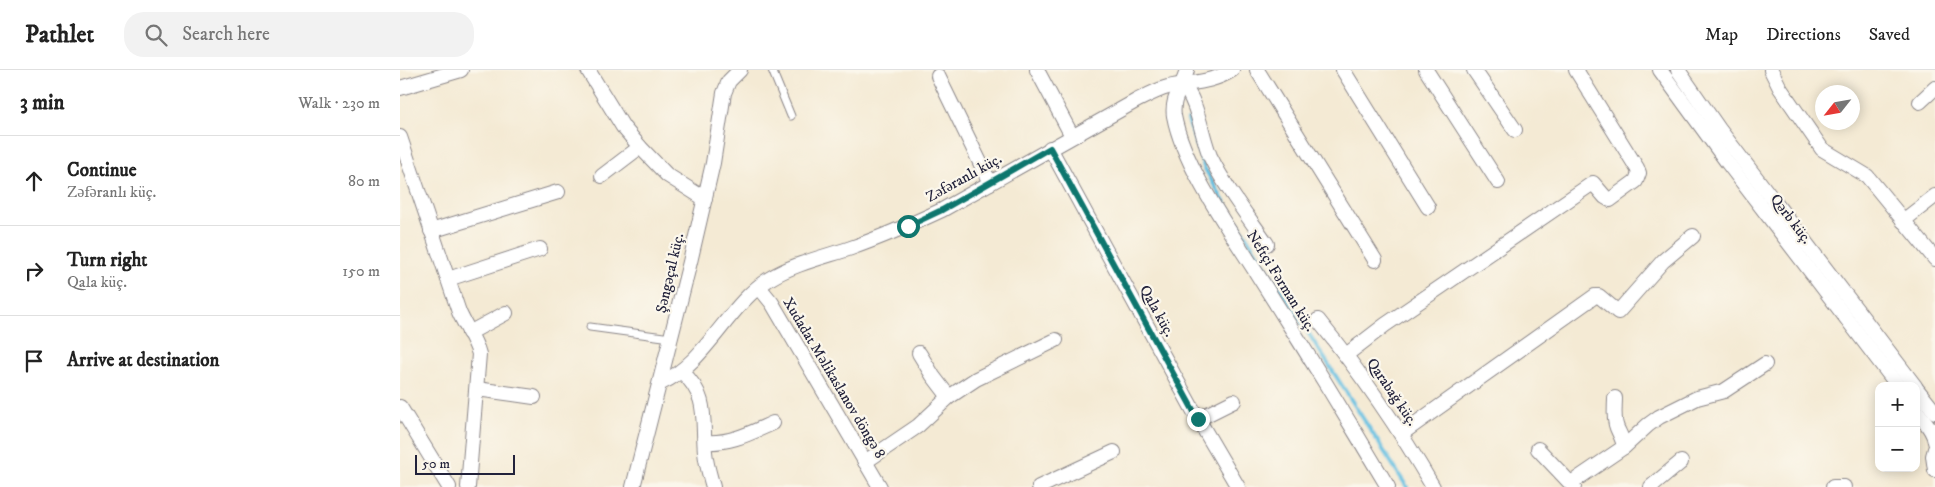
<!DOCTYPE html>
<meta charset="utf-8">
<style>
:root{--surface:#fff;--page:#f2f2f2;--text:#222;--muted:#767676;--line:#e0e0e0}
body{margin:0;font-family:"IM FELL DW Pica",serif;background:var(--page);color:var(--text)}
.controls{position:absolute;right:15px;bottom:15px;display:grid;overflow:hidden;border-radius:10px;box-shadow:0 2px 12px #0003}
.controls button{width:45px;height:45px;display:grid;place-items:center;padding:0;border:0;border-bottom:1px solid var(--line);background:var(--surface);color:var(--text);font:25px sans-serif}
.compass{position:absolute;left:1415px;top:15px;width:45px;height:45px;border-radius:50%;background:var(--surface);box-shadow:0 2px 12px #0003;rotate:239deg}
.scale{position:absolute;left:15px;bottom:12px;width:100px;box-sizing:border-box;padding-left:5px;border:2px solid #22223b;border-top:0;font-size:14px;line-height:18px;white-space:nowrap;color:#22223b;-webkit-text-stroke:4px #fbf7ec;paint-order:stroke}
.stop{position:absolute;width:15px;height:15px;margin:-11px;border:4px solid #0f766e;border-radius:50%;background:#fff}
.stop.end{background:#0f766e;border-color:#fff;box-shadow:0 1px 5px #0008}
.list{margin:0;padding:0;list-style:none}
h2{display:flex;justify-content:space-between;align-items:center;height:65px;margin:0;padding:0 20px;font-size:21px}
h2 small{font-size:16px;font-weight:400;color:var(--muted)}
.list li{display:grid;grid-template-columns:32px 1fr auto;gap:15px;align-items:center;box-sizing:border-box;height:90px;padding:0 20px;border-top:1px solid var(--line)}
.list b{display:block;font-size:19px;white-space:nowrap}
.list p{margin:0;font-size:16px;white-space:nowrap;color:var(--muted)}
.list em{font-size:16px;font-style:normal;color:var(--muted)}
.icon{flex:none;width:28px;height:28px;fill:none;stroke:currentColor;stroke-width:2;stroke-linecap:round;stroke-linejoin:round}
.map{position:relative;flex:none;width:1535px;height:417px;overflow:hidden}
header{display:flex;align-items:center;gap:30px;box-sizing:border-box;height:70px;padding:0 25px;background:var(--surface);border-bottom:1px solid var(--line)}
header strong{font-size:24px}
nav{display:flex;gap:28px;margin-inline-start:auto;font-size:18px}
.search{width:350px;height:45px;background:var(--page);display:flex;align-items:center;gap:12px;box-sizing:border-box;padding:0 18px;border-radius:20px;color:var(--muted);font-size:19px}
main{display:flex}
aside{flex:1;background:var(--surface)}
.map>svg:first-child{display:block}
</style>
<header>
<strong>Pathlet</strong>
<div class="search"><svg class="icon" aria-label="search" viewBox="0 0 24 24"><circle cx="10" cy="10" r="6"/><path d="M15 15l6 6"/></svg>Search here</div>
<nav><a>Map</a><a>Directions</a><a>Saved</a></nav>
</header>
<main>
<aside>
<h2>3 min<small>Walk · 230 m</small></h2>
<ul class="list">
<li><svg class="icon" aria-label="ahead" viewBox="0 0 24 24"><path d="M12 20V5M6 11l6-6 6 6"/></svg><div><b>Continue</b><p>Zəfəranlı küç.</p></div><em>80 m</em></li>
<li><svg class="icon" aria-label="right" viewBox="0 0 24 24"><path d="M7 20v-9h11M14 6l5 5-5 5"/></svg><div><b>Turn right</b><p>Qala küç.</p></div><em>150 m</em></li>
<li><svg class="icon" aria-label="arrive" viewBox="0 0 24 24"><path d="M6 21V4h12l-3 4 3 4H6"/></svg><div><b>Arrive at destination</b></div></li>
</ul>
</aside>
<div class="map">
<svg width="1535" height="417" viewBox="0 0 1535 417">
<rect width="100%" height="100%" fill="#fbf7ec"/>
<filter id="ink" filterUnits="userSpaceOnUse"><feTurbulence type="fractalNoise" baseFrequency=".02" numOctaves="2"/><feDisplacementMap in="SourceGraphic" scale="10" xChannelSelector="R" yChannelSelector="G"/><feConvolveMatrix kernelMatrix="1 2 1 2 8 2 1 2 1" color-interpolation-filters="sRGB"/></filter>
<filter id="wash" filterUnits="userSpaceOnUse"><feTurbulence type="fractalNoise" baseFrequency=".0096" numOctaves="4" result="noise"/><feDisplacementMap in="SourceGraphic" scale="20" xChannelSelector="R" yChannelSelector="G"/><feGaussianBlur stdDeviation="1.12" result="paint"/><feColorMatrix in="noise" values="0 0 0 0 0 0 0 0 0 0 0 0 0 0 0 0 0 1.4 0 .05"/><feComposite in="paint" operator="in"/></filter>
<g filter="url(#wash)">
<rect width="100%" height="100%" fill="#f4ead4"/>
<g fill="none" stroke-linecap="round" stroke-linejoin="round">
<polyline stroke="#63bfe1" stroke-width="4" points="788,50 804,97 821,127 1007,417"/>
</g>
</g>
<g filter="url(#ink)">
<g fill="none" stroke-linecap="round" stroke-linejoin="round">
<g stroke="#8b8688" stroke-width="9">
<g id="lane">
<polyline points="372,0 391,46"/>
<polyline points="190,257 271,268"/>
</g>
</g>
<g stroke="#8b8688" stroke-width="16">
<g id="street">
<polyline points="188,0 223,57 240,77 267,105 305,129"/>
<polyline points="637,0 672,66"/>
<path d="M787,0c-4,17 -16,28 -13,46 10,52 57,116 85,161 44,69 87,139 129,210"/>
<polyline points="857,0 975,190"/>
<polyline points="943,0 1028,137"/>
<polyline points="1026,0 1098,112"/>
<polyline points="1074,0 1115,60"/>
<polyline points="1260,0 1327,92 1498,316"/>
<polyline points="1278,0 1319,59 1515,316"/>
<polyline points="1371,0 1380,18 1422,79 1467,106 1535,189"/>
<polyline points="538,6 590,113"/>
<path d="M782,14c16,17 19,50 28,72 15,31 37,59 57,88"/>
<polyline points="0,18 61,0"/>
<polyline points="1520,32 1535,18"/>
<path d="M0,67l59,175c6,14 16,27 20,42l-11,133"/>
<polyline points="650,78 798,349 838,417"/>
<polyline points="202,106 240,77"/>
<polyline points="1503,151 1535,126"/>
<polyline points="31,161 158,122"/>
<polyline points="48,209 140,179"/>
<polyline points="359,217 372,233 480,417"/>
<path d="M918,250c42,52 81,108 115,167"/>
<polyline points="69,263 106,243"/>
<polyline points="519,283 533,306 549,327"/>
<polyline points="946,285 985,255 1193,113 1205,127 1210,130 1236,111 1239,103 1237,98 1176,0"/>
<path d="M282,302c27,24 20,48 23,80 1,12 5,24 8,35"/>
<path d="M261,313c44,-19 67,-78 108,-104 24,-15 55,-22 82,-31 31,-11 61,-24 91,-38l194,-109c10,-5 21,-11 32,-14 23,-5 44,-4 64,-17"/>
<polyline points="1516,318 1535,342"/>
<polyline points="77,319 134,327"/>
<path d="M1215,328c0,9 -2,21 2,30 3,7 6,11 7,19"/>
<polyline points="0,337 49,417"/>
<path d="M1516,340c7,10 18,20 19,32"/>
<polyline points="798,349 834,331"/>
<polyline points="1001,364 1195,226 1199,226 1218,242 1263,191 1293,166"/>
<path d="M305,372c25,2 45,-9 68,-19"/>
<polyline points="1138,379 1174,417"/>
<polyline points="1535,379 1533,386 1535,400"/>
<polyline points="465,392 518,356 549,327 576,309 656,270"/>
<polyline points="1171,413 1224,377 1248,355 1259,347 1297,328 1324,321 1365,294"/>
<polyline points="233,417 290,192 313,93 324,23 329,11 340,0"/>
<polyline points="639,417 714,382"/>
<polyline points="1251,417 1281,392"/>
<polyline points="1433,417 1444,417"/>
</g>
</g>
<use href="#lane" stroke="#fff" stroke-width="7"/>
<use href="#street" stroke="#fff" stroke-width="14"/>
</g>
</g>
<g fill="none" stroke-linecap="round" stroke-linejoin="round" filter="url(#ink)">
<polyline stroke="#0f766e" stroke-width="6" points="508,156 542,140 650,78 798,349"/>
</g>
<g text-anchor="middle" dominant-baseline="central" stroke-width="4.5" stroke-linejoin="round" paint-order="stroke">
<g font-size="15" fill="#22223b" stroke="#fbf7ec">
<text transform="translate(564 108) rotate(-29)">Zəfəranlı küç.</text>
<text transform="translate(1391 149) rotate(53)">Qərb küç.</text>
<text transform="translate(270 203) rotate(-77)">Şəngəçal küç.</text>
<text transform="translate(881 211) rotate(58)">Neftçi Fərman küç.</text>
<text transform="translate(757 241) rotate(61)">Qala küç.</text>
<text transform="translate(434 308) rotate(59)">Xudadat Məlikaslanov döngə 8</text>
<text transform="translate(992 322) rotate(56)">Qarabağ küç.</text>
</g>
</g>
</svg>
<div class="controls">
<button>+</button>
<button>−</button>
</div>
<svg class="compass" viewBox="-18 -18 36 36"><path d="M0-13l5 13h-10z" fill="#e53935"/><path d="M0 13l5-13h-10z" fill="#767676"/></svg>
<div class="scale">50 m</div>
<div class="stop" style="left:508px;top:156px"></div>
<div class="stop end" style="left:798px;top:349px"></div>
</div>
</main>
